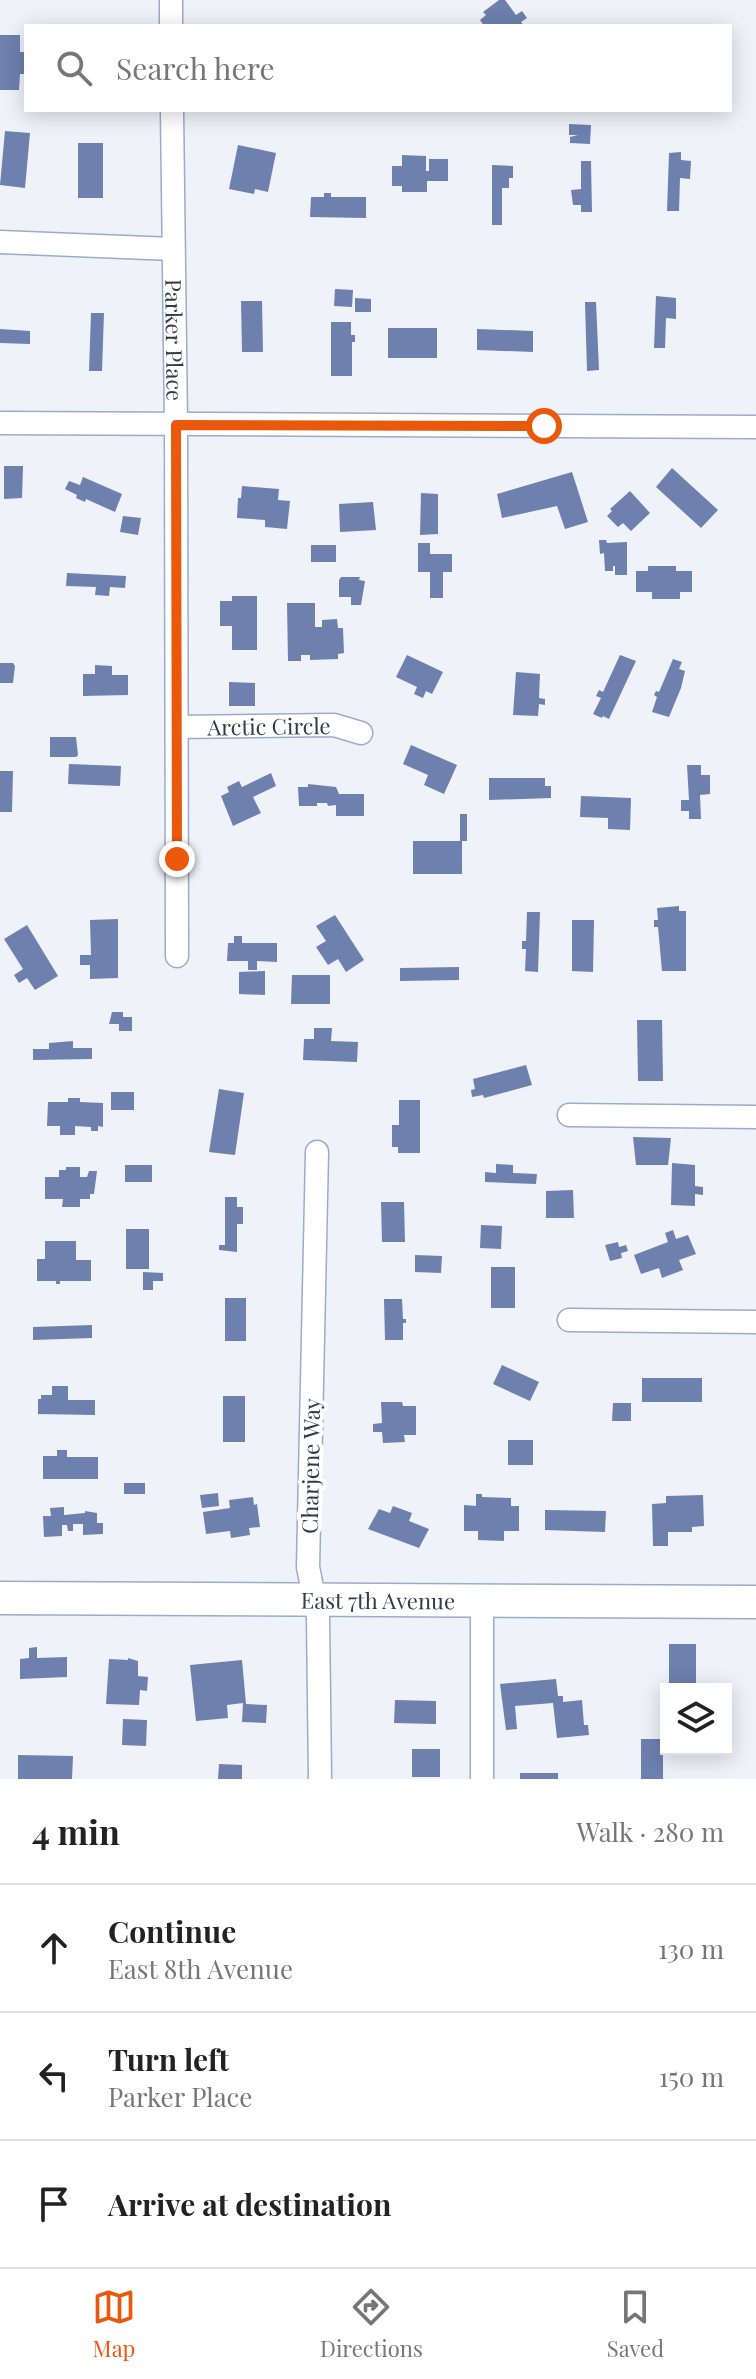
<!DOCTYPE html>
<meta charset="utf-8">
<style>
:root{--surface:#fff;--page:#f2f2f2;--text:#222;--muted:#767676;--line:#e0e0e0;--accent:#ea580c}
body{margin:0;font-family:"Playfair Display",serif;background:var(--page);color:var(--text)}
.controls{position:absolute;right:24px;bottom:24px;display:grid;overflow:hidden;border-radius:0px;box-shadow:0 4px 20px #0003}
.controls button{width:72px;height:72px;display:grid;place-items:center;padding:0;border:0;border-bottom:2px solid var(--line);background:var(--surface);color:var(--text);font:40px sans-serif}
.stop{position:absolute;width:24px;height:24px;margin:-18px;border:6px solid #ea580c;border-radius:50%;background:#fff}
.stop.end{background:#ea580c;border-color:#fff;box-shadow:0 2px 8px #0008}
.list{margin:0;padding:0;list-style:none}
h2{display:flex;justify-content:space-between;align-items:center;height:104px;margin:0;padding:0 32px;font-size:34px}
h2 small{font-size:26px;font-weight:400;color:var(--muted)}
.list li{display:grid;grid-template-columns:52px 1fr auto;gap:24px;align-items:center;box-sizing:border-box;height:128px;padding:0 32px;border-top:2px solid var(--line)}
.list b{display:block;font-size:30px;white-space:nowrap}
.list p{margin:0;font-size:26px;white-space:nowrap;color:var(--muted)}
.list em{font-size:26px;font-style:normal;color:var(--muted)}
.icon{flex:none;width:44px;height:44px;fill:none;stroke:currentColor;stroke-width:2;stroke-linecap:round;stroke-linejoin:round}
.map{position:relative;flex:none;width:756px;height:1779px;overflow:hidden}
.search{position:absolute;background:var(--surface);box-shadow:0 4px 20px #0003;left:24px;right:24px;top:24px;height:88px;display:flex;align-items:center;gap:20px;box-sizing:border-box;padding:0 28px;border-radius:0px;color:var(--muted);font-size:30px}
.sheet{height:488px;background:var(--surface)}
nav{display:flex;justify-content:space-around;align-items:center;box-sizing:border-box;height:112px;border-top:2px solid var(--line);background:var(--surface);font-size:22px;color:var(--muted)}
nav a{display:grid;justify-items:center;gap:4px}
nav .on{color:var(--accent)}
.map>svg:first-child{display:block}
</style>
<div class="map">
<svg width="756" height="1779" viewBox="0 0 756 1779">
<rect width="100%" height="100%" fill="#eff2f9"/>
<g fill="#6d80ae">
<polygon points="499,0 505,0 516,15 522,11 527,18 521,22 524,26 484,26 480,20 486,15 483,12"/>
<polygon points="0,35 20,35 20,52 26,52 26,74 20,74 19,90 0,90"/>
<polygon points="569,124 591,125 590,144 570,143 570,137 578,135 569,135"/>
<polygon points="5,131 30,133 25,188 0,185"/>
<rect x="78" y="143" width="25" height="55"/>
<polygon points="238,145 276,153 268,192 255,189 254,194 229,189"/>
<polygon points="681,152 681,160 691,161 690,179 680,178 679,211 667,211 669,153"/>
<polygon points="402,155 426,156 426,171 429,171 429,159 448,159 448,181 427,181 427,192 402,192 402,186 392,186 392,166 402,166"/>
<polygon points="581,161 591,161 592,212 581,212 581,205 573,205 571,190 581,189"/>
<polygon points="492,165 513,166 513,178 509,178 509,188 502,188 502,225 492,225"/>
<polygon points="324,193 331,193 331,197 366,197 366,218 310,217 311,197 324,197"/>
<polygon points="335,289 353,290 352,307 334,306"/>
<polygon points="656,296 676,298 676,319 666,318 665,348 654,348"/>
<polygon points="355,298 371,299 371,312 355,312"/>
<polygon points="241,301 262,301 263,352 242,352"/>
<polygon points="585,302 596,302 599,370 587,371"/>
<polygon points="91,313 104,313 102,371 89,371"/>
<polygon points="331,322 351,322 351,335 355,335 355,342 352,342 352,376 331,376"/>
<rect x="388" y="328" width="49" height="30"/>
<polygon points="0,329 30,331 30,344 0,343"/>
<polygon points="477,329 533,331 533,352 477,350"/>
<polygon points="4,466 23,466 22,498 4,499"/>
<polygon points="672,468 718,510 701,528 656,487"/>
<polygon points="572,472 588,522 565,529 557,506 502,518 497,494"/>
<polygon points="83,477 122,494 115,512 86,499 85,502 76,498 77,495 65,489 69,481 80,485"/>
<polygon points="242,486 279,489 278,500 290,501 287,529 265,527 265,520 237,518 238,498 241,498"/>
<polygon points="630,491 650,513 631,531 623,523 618,527 607,516 612,511 610,509"/>
<polygon points="421,493 438,494 438,534 420,535"/>
<polygon points="373,502 376,530 340,532 339,504"/>
<polygon points="123,516 141,518 138,535 120,532"/>
<polygon points="599,540 606,540 607,543 627,542 627,575 615,575 615,566 613,566 613,571 605,571 604,553 600,554"/>
<polygon points="418,543 430,543 430,554 452,554 452,572 443,572 443,598 430,598 430,572 418,572"/>
<rect x="311" y="545" width="25" height="17"/>
<polygon points="648,566 676,566 676,571 692,571 692,592 680,592 680,599 652,599 652,592 636,592 636,571 648,571"/>
<polygon points="67,573 126,576 125,588 110,587 109,596 95,595 96,587 66,586"/>
<polygon points="341,577 360,577 359,580 365,581 361,605 351,605 351,597 339,597 339,580"/>
<polygon points="232,596 257,596 257,650 232,650 232,626 220,626 220,601 232,601"/>
<polygon points="287,603 315,603 315,627 322,627 322,620 337,619 338,628 343,628 344,653 338,654 338,659 310,660 310,655 301,655 301,661 288,661"/>
<polygon points="407,655 443,672 432,694 426,691 423,698 414,694 417,687 396,677"/>
<polygon points="620,655 636,661 609,719 603,716 602,718 593,714 601,698 596,696 599,690 603,692"/>
<polygon points="673,659 682,662 679,669 685,671 681,688 669,717 652,712 657,697 654,695 656,691 659,692"/>
<polygon points="0,663 13,663 15,666 13,683 0,683"/>
<polygon points="95,665 112,666 112,675 128,675 128,695 83,696 83,674 95,674"/>
<polygon points="516,672 540,674 539,698 545,699 545,705 539,704 538,716 513,715"/>
<polygon points="229,682 255,683 255,706 229,706"/>
<polygon points="50,737 76,737 78,755 76,757 50,757"/>
<polygon points="411,745 457,765 444,794 424,785 428,775 403,764"/>
<polygon points="69,764 121,766 120,786 68,784"/>
<polygon points="687,765 701,765 701,775 710,775 710,794 700,795 701,819 689,819 689,811 681,811 681,800 689,800"/>
<polygon points="0,771 13,771 12,812 0,812"/>
<polygon points="271,773 276,786 253,797 261,813 233,826 221,796 229,792 227,787 239,781 242,787"/>
<polygon points="489,778 545,778 545,786 551,786 551,798 489,800"/>
<polygon points="308,784 336,787 339,794 364,794 364,816 336,816 336,805 328,806 327,803 317,803 317,806 299,806 298,787 308,787"/>
<polygon points="581,796 631,798 630,830 608,829 608,818 580,817"/>
<polygon points="460,814 467,814 467,841 462,841 462,874 413,874 413,841 460,841"/>
<polygon points="679,906 679,911 686,911 686,971 662,971 658,927 654,927 654,920 658,920 657,908"/>
<polygon points="527,912 540,912 538,972 525,971 526,949 522,949 522,941 526,941"/>
<polygon points="335,915 364,960 346,972 338,959 328,965 316,947 326,941 316,926"/>
<polygon points="118,919 118,978 90,979 90,965 80,965 80,955 91,955 90,920"/>
<polygon points="572,920 594,920 593,972 572,971"/>
<polygon points="27,925 58,976 35,990 27,978 19,983 14,975 23,969 4,939"/>
<polygon points="234,936 242,936 242,943 277,943 277,962 257,961 257,970 248,970 248,961 227,961 228,943 234,943"/>
<polygon points="459,967 459,980 400,981 400,968"/>
<polygon points="265,971 265,995 239,994 239,972"/>
<polygon points="292,975 330,975 330,1004 291,1004"/>
<polygon points="112,1012 123,1012 123,1017 132,1017 132,1031 119,1031 119,1024 109,1024"/>
<polygon points="637,1020 662,1020 663,1081 638,1081"/>
<polygon points="314,1028 332,1028 331,1041 358,1042 357,1062 303,1060 304,1039 314,1039"/>
<polygon points="73,1041 73,1048 92,1048 92,1059 33,1060 33,1049 49,1049 49,1043"/>
<polygon points="526,1065 532,1085 484,1098 483,1095 472,1097 471,1090 475,1089 473,1079"/>
<polygon points="219,1089 244,1093 235,1155 209,1152"/>
<rect x="111" y="1092" width="23" height="18"/>
<polygon points="68,1098 80,1098 80,1102 103,1103 103,1127 98,1126 98,1131 91,1131 91,1127 75,1126 75,1135 60,1135 60,1126 47,1126 48,1102 68,1102"/>
<polygon points="399,1100 420,1100 420,1153 398,1153 398,1147 392,1147 392,1125 399,1125"/>
<polygon points="633,1137 671,1138 668,1165 636,1165"/>
<polygon points="672,1163 695,1165 695,1186 703,1187 703,1195 695,1194 695,1206 671,1205"/>
<polygon points="496,1164 513,1165 513,1173 537,1174 536,1184 485,1182 485,1172 496,1173"/>
<rect x="125" y="1165" width="27" height="17"/>
<polygon points="66,1167 80,1167 80,1177 87,1177 89,1171 97,1171 94,1194 90,1194 90,1199 80,1199 80,1207 62,1207 63,1199 45,1199 45,1177 59,1177 59,1170 66,1170"/>
<polygon points="573,1190 574,1218 546,1218 546,1191"/>
<polygon points="225,1197 237,1197 237,1207 243,1207 243,1224 237,1224 237,1252 219,1250 219,1245 225,1245"/>
<polygon points="381,1202 404,1202 405,1242 382,1242"/>
<polygon points="481,1225 502,1226 501,1249 480,1248"/>
<rect x="126" y="1229" width="23" height="40"/>
<polygon points="673,1230 676,1239 688,1235 696,1254 679,1260 683,1270 662,1278 659,1268 641,1274 634,1255 668,1242 665,1233"/>
<polygon points="45,1241 76,1241 76,1260 91,1260 91,1281 60,1281 60,1284 56,1284 56,1281 37,1281 37,1259 45,1259"/>
<polygon points="618,1242 619,1247 626,1245 628,1251 621,1253 622,1258 610,1261 605,1245"/>
<polygon points="415,1255 442,1256 441,1273 415,1272"/>
<rect x="491" y="1267" width="24" height="41"/>
<polygon points="143,1272 163,1273 163,1281 153,1281 153,1290 143,1290"/>
<rect x="225" y="1298" width="21" height="43"/>
<polygon points="384,1299 402,1299 403,1319 406,1319 406,1323 403,1323 403,1340 385,1340"/>
<polygon points="92,1325 92,1338 33,1340 33,1327"/>
<polygon points="502,1365 539,1382 530,1401 493,1384"/>
<rect x="642" y="1378" width="60" height="24"/>
<polygon points="52,1386 68,1386 68,1400 95,1400 95,1415 38,1414 38,1399 41,1399 41,1395 52,1395"/>
<rect x="223" y="1396" width="22" height="46"/>
<polygon points="381,1402 402,1402 403,1406 416,1406 416,1435 404,1435 405,1442 383,1443 382,1432 373,1432 373,1424 382,1423"/>
<polygon points="613,1403 631,1403 631,1421 612,1421"/>
<rect x="508" y="1440" width="25" height="25"/>
<polygon points="57,1450 67,1450 67,1457 98,1457 98,1479 43,1479 43,1456 57,1456"/>
<rect x="124" y="1483" width="21" height="11"/>
<polygon points="218,1493 219,1506 202,1508 200,1495"/>
<polygon points="476,1494 482,1494 482,1497 511,1498 511,1506 519,1506 519,1531 504,1531 504,1541 478,1540 478,1531 464,1531 464,1505 476,1506"/>
<polygon points="703,1495 704,1526 692,1527 692,1532 668,1532 668,1546 653,1546 652,1504 666,1503 666,1496"/>
<polygon points="253,1497 254,1505 257,1504 260,1527 249,1528 250,1535 231,1538 230,1531 206,1534 203,1512 230,1508 229,1500"/>
<polygon points="393,1506 412,1513 409,1521 429,1529 419,1548 368,1529 379,1509 390,1513"/>
<polygon points="64,1507 64,1515 85,1513 85,1511 97,1513 97,1523 103,1523 103,1534 83,1535 83,1524 73,1524 73,1531 68,1531 67,1525 62,1525 62,1536 44,1537 43,1516 51,1516 50,1508"/>
<polygon points="545,1510 606,1511 605,1532 545,1530"/>
<rect x="669" y="1644" width="27" height="45"/>
<polygon points="37,1647 37,1658 67,1657 67,1677 20,1679 20,1659 29,1658 29,1648"/>
<polygon points="128,1658 138,1661 138,1676 148,1677 147,1691 140,1690 139,1705 106,1704 109,1659 128,1660"/>
<polygon points="242,1660 246,1704 267,1705 266,1723 242,1722 243,1703 227,1705 228,1718 196,1721 190,1665"/>
<polygon points="556,1679 558,1696 563,1696 563,1702 582,1700 584,1725 588,1725 589,1735 557,1738 553,1703 515,1706 517,1729 506,1730 500,1684"/>
<polygon points="395,1700 436,1701 436,1724 394,1723"/>
<polygon points="123,1719 147,1720 146,1746 122,1745"/>
<rect x="641" y="1739" width="22" height="40"/>
<rect x="412" y="1749" width="28" height="28"/>
<polygon points="18,1755 73,1756 72,1779 18,1779"/>
<polygon points="219,1764 242,1765 242,1779 218,1779"/>
<rect x="520" y="1773" width="38" height="6"/>
</g>
<g fill="none" stroke-linecap="round" stroke-linejoin="round">
<g stroke="#9daaca" stroke-width="25">
<g id="minor">
<polyline points="171,0 171,26"/>
<path id="s1" d="M172,110l4,315 1,531"/>
<polyline points="0,242 173,249"/>
<polyline points="0,423 756,427"/>
<path id="s2" d="M177,727l157,-2 27,8"/>
<polyline points="569,1115 756,1117"/>
<polyline points="317,1152 308,1567 318,1617 320,1779"/>
<polyline points="569,1320 756,1322"/>
<polyline points="482,1600 482,1779"/>
</g>
</g>
<g stroke="#9daaca" stroke-width="35">
<g id="secondary">
<path id="s3" d="M0,1598l756,4"/>
</g>
</g>
<use href="#minor" stroke="#fff" stroke-width="22"/>
<use href="#secondary" stroke="#fff" stroke-width="32"/>
</g>
<g fill="none" stroke-linecap="round" stroke-linejoin="round">
<polyline stroke="#ea580c" stroke-width="10" points="177,859 176,425 544,426"/>
</g>
<g text-anchor="middle" dominant-baseline="central" stroke-width="8" stroke-linejoin="round" paint-order="stroke">
<g font-size="22" fill="#333946" stroke="#fff">
<text stroke="none"><textPath href="#s1" startOffset="230">Parker Place</textPath></text>
<text stroke="none"><textPath href="#s2" startOffset="92">Arctic Circle</textPath></text>
<text transform="translate(310 1466) rotate(-89)">Charjene Way</text>
<text stroke="none"><textPath href="#s3" startOffset="378">East 7th Avenue</textPath></text>
</g>
</g>
</svg>
<div class="controls">
<button><svg class="icon" aria-label="layers" viewBox="0 0 24 24"><path d="M12 4l9 5-9 5-9-5zM3 14l9 5 9-5"/></svg></button>
</div>
<div class="stop" style="left:544px;top:426px"></div>
<div class="stop end" style="left:177px;top:859px"></div>
<div class="search"><svg class="icon" aria-label="search" viewBox="0 0 24 24"><circle cx="10" cy="10" r="6"/><path d="M15 15l6 6"/></svg>Search here</div>
</div>
<section class="sheet">
<h2>4 min<small>Walk · 280 m</small></h2>
<ul class="list">
<li><svg class="icon" aria-label="ahead" viewBox="0 0 24 24"><path d="M12 20V5M6 11l6-6 6 6"/></svg><div><b>Continue</b><p>East 8th Avenue</p></div><em>130 m</em></li>
<li><svg class="icon" aria-label="left" viewBox="0 0 24 24"><path d="M17 20v-9H6M10 6l-5 5 5 5"/></svg><div><b>Turn left</b><p>Parker Place</p></div><em>150 m</em></li>
<li><svg class="icon" aria-label="arrive" viewBox="0 0 24 24"><path d="M6 21V4h12l-3 4 3 4H6"/></svg><div><b>Arrive at destination</b></div></li>
</ul>
</section>
<nav>
<a class="on"><svg class="icon" aria-label="map" viewBox="0 0 24 24"><path d="M3 6l6-2 6 2 6-2v14l-6 2-6-2-6 2zM9 4v14M15 6v14"/></svg>Map</a>
<a><svg class="icon" aria-label="directions" viewBox="0 0 24 24"><path d="M12 3l9 9-9 9-9-9zM9 14v-3h6M13 9l2 2-2 2"/></svg>Directions</a>
<a><svg class="icon" aria-label="saved" viewBox="0 0 24 24"><path d="M7 4h10v16l-5-4-5 4z"/></svg>Saved</a>
</nav>
